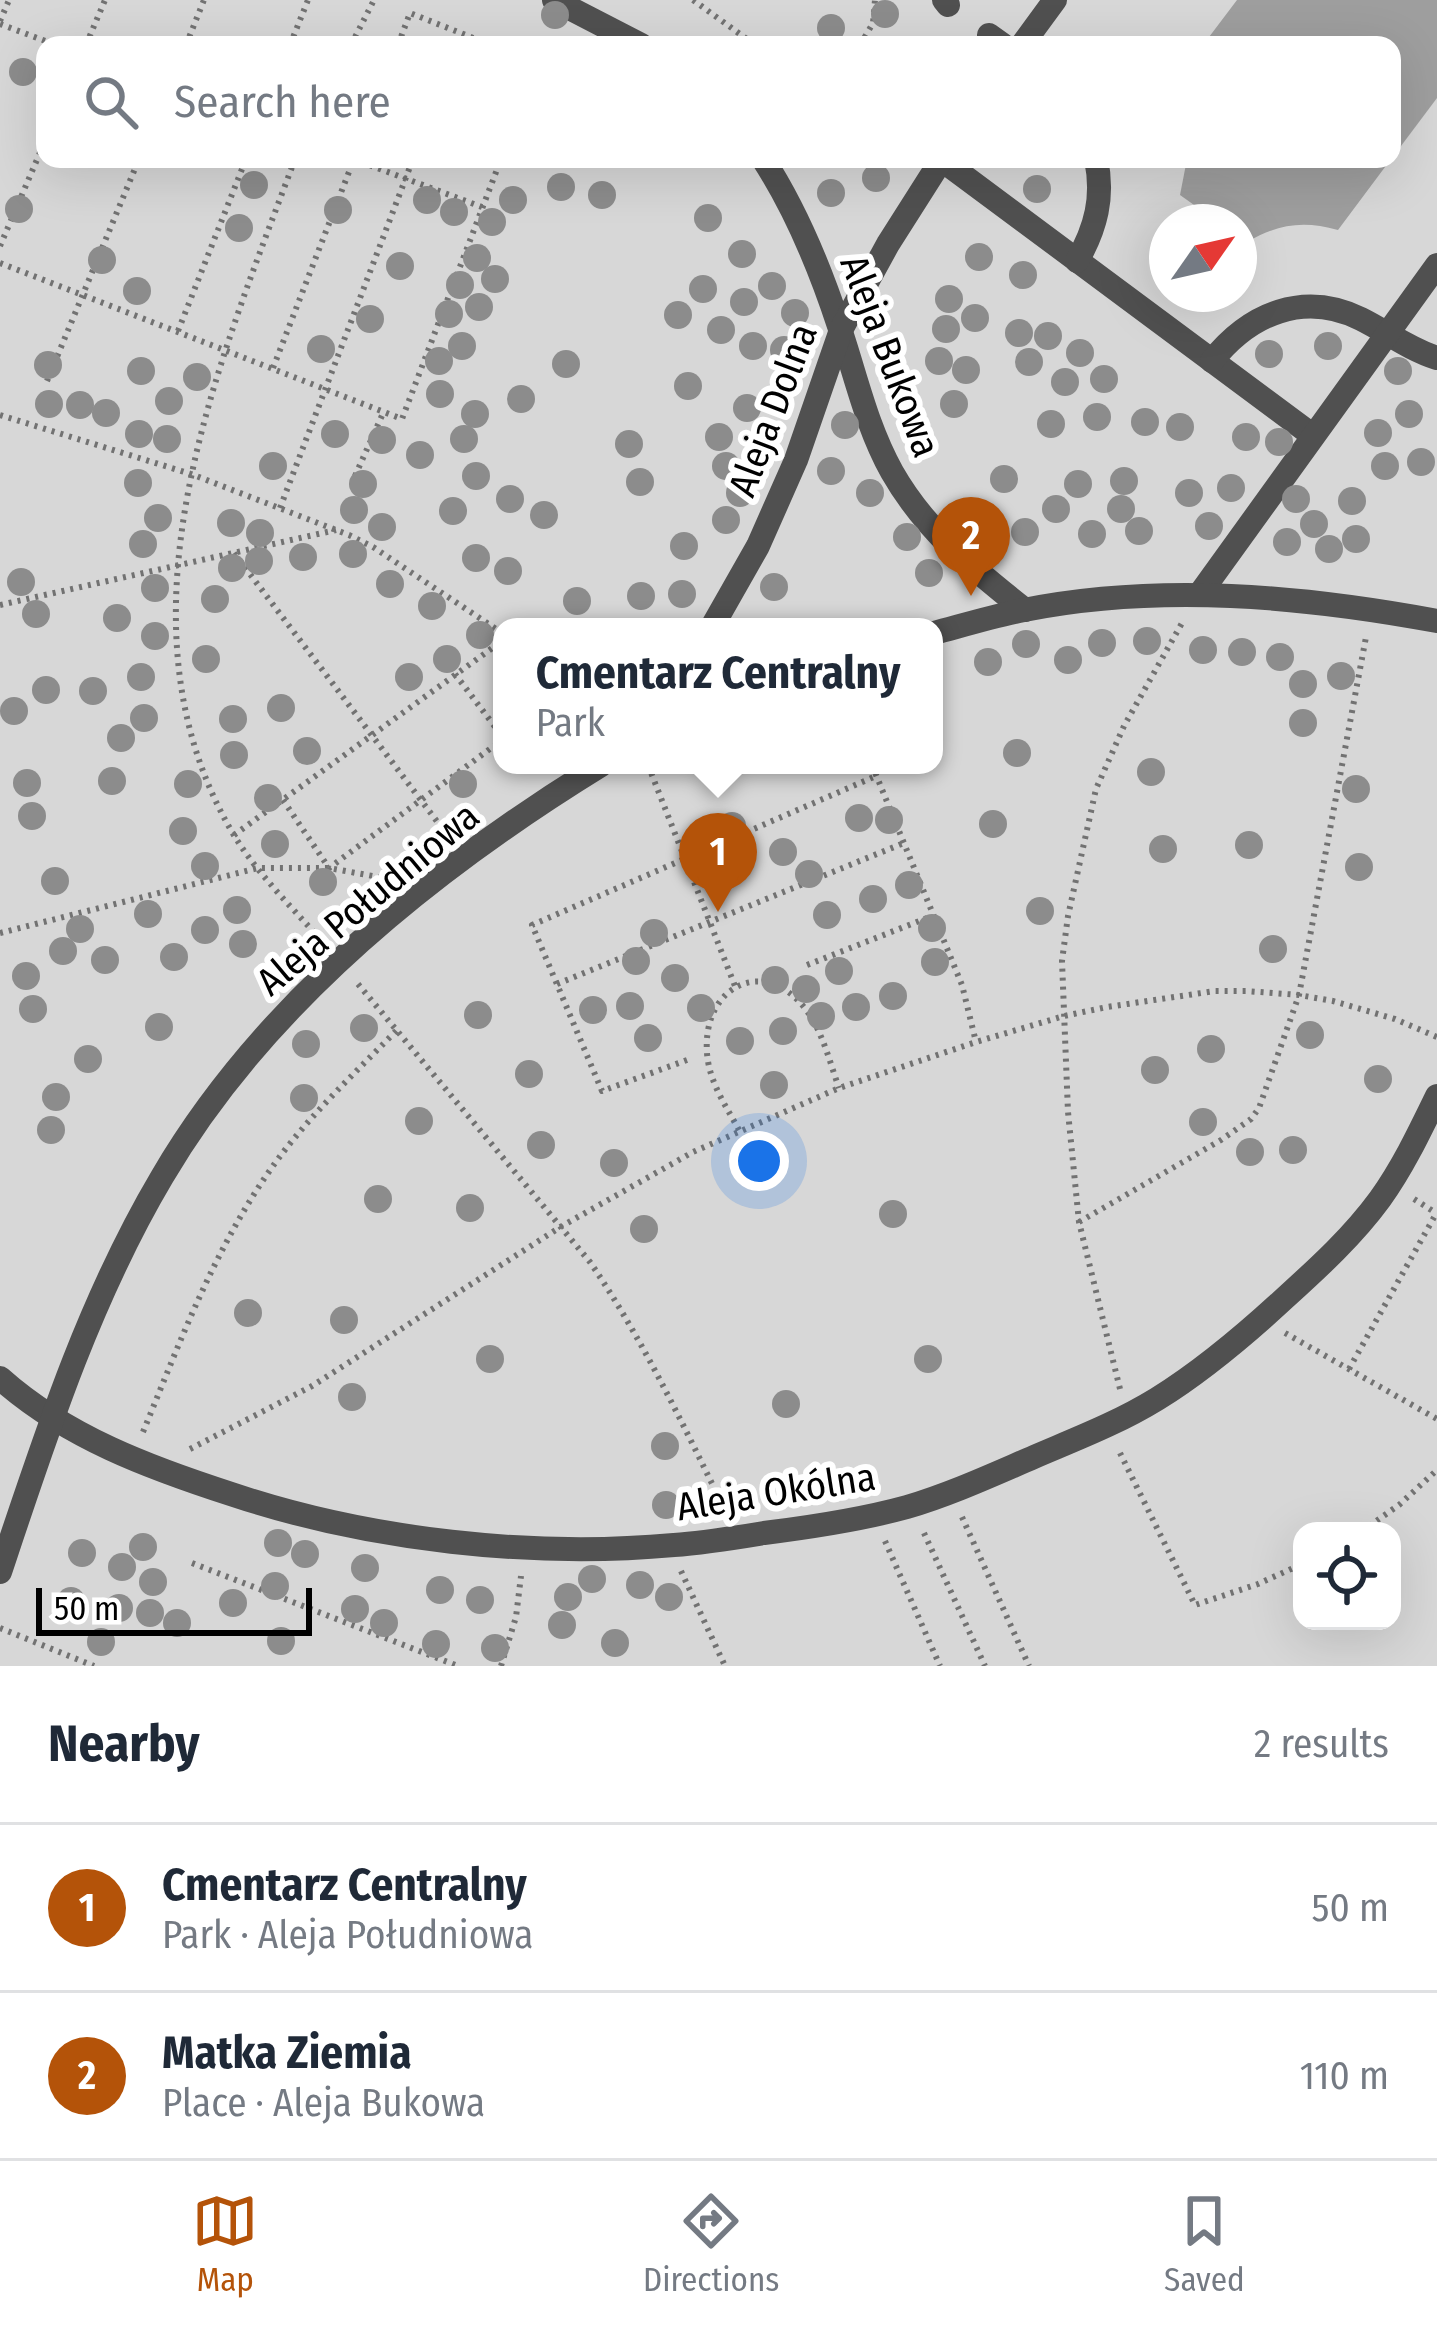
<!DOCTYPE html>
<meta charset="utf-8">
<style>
:root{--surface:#fff;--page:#f2f2f3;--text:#1f2937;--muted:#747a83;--line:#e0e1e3;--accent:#b45309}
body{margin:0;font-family:"Fira Sans Condensed",sans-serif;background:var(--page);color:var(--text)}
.controls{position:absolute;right:36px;bottom:36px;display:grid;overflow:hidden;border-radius:24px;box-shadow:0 12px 48px #0002}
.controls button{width:108px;height:108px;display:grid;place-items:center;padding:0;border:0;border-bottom:3px solid var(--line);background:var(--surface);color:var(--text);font:60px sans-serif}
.compass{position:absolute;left:1149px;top:204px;width:108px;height:108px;border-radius:50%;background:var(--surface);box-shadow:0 12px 48px #0002;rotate:56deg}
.scale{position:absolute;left:36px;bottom:30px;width:276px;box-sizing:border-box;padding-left:12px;border:6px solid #000;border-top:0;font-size:33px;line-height:42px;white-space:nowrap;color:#000;-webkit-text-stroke:9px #fff;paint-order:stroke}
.you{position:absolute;left:759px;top:1161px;width:42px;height:42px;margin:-30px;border:9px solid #fff;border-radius:50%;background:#1a73e8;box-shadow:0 0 0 18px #1a73e833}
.badge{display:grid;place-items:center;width:78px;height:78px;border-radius:50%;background:var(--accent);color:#fff;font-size:39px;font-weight:700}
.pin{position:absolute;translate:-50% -99px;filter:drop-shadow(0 3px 6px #0008)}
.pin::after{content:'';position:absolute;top:63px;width:42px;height:36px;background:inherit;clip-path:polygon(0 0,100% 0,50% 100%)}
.popup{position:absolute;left:493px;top:618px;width:450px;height:156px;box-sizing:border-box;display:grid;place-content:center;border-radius:24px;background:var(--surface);filter:drop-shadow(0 3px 9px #0005);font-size:39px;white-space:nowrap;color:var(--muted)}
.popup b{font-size:45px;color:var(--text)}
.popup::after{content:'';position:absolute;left:50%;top:100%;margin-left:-24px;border:24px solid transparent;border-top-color:var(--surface)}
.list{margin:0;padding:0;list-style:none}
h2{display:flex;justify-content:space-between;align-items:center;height:156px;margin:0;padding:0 48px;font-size:51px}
h2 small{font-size:39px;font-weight:400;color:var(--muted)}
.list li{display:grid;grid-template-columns:78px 1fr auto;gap:36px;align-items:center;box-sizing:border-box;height:168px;padding:0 48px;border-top:3px solid var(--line)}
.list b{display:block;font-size:45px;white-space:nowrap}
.list p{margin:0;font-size:39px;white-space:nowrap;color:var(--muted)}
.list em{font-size:39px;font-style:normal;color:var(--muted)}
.icon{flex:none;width:66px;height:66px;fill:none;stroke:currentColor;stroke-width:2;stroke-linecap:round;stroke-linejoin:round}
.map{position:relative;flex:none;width:1437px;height:1666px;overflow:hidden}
.search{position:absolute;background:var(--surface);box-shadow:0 12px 48px #0002;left:36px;right:36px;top:36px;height:132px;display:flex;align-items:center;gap:30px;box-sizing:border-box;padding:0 42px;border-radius:24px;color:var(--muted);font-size:45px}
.sheet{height:492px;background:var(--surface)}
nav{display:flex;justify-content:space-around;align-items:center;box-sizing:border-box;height:168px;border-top:3px solid var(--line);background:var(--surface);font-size:33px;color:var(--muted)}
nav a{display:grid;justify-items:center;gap:6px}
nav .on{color:var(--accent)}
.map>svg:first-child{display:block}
</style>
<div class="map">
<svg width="1437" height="1666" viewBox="0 0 1437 1666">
<rect width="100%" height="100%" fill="#fff"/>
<path fill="#d7d7d7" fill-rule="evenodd" d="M0,0h1437v1666h-1437zM45,45h1347v114h-1347zM1167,222h72v72h-72zM502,627h432v138h-432zM1302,1531h90v90h-90z"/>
<g fill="#9e9e9e">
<polygon points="1237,0 1437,0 1437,98 1392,158 1392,45 1203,45"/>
<path d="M1187,159h204l-53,71c-35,-10 -60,-6 -91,12l-8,-5v-15h-21l-38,-27z"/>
</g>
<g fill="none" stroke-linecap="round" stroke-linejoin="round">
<g stroke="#727272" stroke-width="6" stroke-dasharray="3 6" stroke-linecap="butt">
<polyline points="693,0 755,45"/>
<polyline points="0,21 9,0"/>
<polyline points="0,24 56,45"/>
<polyline points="86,45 105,0"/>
<polyline points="186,45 204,0"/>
<polyline points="290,45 308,0"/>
<polyline points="351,45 374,0"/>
<polyline points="398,45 410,13 491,45"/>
<polyline points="860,45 873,23 875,0"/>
<path d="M295,159c-78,209 -187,460 -63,673 23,39 57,72 87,106"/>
<polyline points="353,159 482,207"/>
<polyline points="0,246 45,141"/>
<polyline points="0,263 402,419 501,159"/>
<polyline points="178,331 246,159"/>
<polyline points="273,368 354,159"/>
<polyline points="47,381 139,159"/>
<polyline points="0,415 191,474 349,535 373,547 502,633"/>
<polyline points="355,476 384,411"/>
<polyline points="280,508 413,159"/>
<polyline points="234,553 445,832"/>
<polyline points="0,605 336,530"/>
<polyline points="455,674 502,736"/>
<polyline points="648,765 735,986"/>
<polyline points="872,765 962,985 976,1042"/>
<polyline points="283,800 329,868 502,740"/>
<polyline points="234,835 502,641"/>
<polyline points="0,933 258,868 329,868 389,879"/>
<polyline points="807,965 932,916"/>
<path d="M358,984l232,278c54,79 94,165 136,250"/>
<polyline points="557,984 904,843"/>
<polyline points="687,1060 602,1091 532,925 876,776"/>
<path d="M739,1130c-13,-24 -30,-48 -32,-77 -5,-67 58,-99 100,-42 16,22 23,52 32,77"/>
<polyline points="1414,1199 1436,1213"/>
<polyline points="1079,1222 1221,1140 1251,1119 1259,1108 1299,995 1366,637"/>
<polyline points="1285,1333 1437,1419"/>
<polyline points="1349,1369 1437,1212"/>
<polyline points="1120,1389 1079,1222 1068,1112 1062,961 1068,916 1096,789 1124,726 1182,623"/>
<path d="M143,1432c39,-95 74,-190 135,-273 35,-47 78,-87 119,-129"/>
<polyline points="190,1449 312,1386 562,1226 693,1152 839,1088 976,1042 1064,1016 1107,1007 1215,991 1246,991 1299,995 1333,1001 1395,1019 1437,1037"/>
<polyline points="1120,1453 1195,1605 1258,1584 1302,1564"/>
<polyline points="962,1517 1029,1666"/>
<polyline points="1362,1531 1399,1505 1437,1470"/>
<polyline points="924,1533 985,1666"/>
<polyline points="885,1541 940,1666"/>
<polyline points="192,1563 458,1666"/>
<polyline points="681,1571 725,1666"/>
<polyline points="0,1628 94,1666"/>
<polyline points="501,1666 516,1617 521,1576"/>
</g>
<g stroke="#505050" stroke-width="24">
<polyline points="554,0 641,45"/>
<polyline points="944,0 948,5"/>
<polyline points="989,35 1003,45"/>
<polyline points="1022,45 1055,0"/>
<path d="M763,159c33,51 57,109 76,167 17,50 27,99 53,146 33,58 81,97 133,138"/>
<polyline points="942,160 1312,435"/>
<path d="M1077,261c19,-33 27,-64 19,-102"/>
<path d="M1212,361c38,-48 92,-70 149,-42 26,13 48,30 76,39"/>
<polyline points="1199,595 1437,265"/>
<polyline points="712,627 758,546 796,460 841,330 888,244 942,159"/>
<path d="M934,633c30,-8 60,-17 90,-23 136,-27 278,-14 413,11"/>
<path d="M0,1378c66,59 150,90 234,117 135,45 298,63 440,50 30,-2 60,-7 90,-12 48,-6 96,-13 143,-26 44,-13 85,-32 127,-50 42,-18 84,-34 123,-58 47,-29 89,-65 129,-102 33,-30 67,-61 94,-98 23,-32 40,-68 57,-103"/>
<path d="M0,1572c45,-135 89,-272 162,-395 101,-173 270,-308 439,-412"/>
</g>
</g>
<g fill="#8c8c8c">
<circle cx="885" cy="14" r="14"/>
<circle cx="555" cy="15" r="14"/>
<circle cx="831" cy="28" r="14"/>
<circle cx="23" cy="72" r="14"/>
<circle cx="876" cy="178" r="14"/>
<circle cx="254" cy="185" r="14"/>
<circle cx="561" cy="187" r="14"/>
<circle cx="1037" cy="189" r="14"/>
<circle cx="831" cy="193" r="14"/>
<circle cx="602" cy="195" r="14"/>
<circle cx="427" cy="200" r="14"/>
<circle cx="513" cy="200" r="14"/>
<circle cx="19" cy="209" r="14"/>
<circle cx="338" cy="210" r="14"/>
<circle cx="454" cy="212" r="14"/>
<circle cx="708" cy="218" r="14"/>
<circle cx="492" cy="222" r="14"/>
<circle cx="239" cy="228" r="14"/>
<circle cx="742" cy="254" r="14"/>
<circle cx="979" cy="257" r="14"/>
<circle cx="477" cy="258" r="14"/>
<circle cx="102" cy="260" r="14"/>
<circle cx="400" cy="266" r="14"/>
<circle cx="1023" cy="275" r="14"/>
<circle cx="495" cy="279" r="14"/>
<circle cx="460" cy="285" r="14"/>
<circle cx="772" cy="286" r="14"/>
<circle cx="703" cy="289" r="14"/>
<circle cx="137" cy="291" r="14"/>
<circle cx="949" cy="299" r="14"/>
<circle cx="744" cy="302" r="14"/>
<circle cx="479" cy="307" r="14"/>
<circle cx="795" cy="313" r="14"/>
<circle cx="449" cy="314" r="14"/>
<circle cx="678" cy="315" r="14"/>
<circle cx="975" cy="318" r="14"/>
<circle cx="370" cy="319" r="14"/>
<circle cx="946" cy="329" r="14"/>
<circle cx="721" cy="330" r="14"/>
<circle cx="1019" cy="333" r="14"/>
<circle cx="1048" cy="336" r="14"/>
<circle cx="462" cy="346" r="14"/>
<circle cx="753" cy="346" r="14"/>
<circle cx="1328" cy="346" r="14"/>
<circle cx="321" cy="349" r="14"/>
<circle cx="784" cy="350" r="14"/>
<circle cx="1080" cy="353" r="14"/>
<circle cx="1269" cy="354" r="14"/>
<circle cx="439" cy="361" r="14"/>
<circle cx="939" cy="361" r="14"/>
<circle cx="1029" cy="362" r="14"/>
<circle cx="566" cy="364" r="14"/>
<circle cx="48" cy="365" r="14"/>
<circle cx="966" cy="370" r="14"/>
<circle cx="141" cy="371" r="14"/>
<circle cx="1398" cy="371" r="14"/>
<circle cx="197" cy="377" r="14"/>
<circle cx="1104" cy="379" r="14"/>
<circle cx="1065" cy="382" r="14"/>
<circle cx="688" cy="386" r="14"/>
<circle cx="440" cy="394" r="14"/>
<circle cx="521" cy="399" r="14"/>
<circle cx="169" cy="401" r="14"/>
<circle cx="49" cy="404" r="14"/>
<circle cx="954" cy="404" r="14"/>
<circle cx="80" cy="405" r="14"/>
<circle cx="747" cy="408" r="14"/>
<circle cx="106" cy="413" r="14"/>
<circle cx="475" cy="414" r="14"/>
<circle cx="1409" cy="414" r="14"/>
<circle cx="1097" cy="417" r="14"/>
<circle cx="1145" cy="422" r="14"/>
<circle cx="1051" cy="424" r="14"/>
<circle cx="845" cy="425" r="14"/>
<circle cx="1180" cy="427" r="14"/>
<circle cx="1378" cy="433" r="14"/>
<circle cx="139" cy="434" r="14"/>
<circle cx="335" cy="434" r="14"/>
<circle cx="719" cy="437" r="14"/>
<circle cx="1246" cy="437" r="14"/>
<circle cx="167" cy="439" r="14"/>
<circle cx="464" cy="439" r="14"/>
<circle cx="382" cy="440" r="14"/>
<circle cx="1279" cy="442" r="14"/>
<circle cx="629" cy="444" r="14"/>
<circle cx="420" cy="455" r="14"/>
<circle cx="1421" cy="462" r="14"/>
<circle cx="273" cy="466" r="14"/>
<circle cx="726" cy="466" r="14"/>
<circle cx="1385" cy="466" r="14"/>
<circle cx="831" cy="471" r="14"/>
<circle cx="476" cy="476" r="14"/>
<circle cx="1004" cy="479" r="14"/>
<circle cx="1124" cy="481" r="14"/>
<circle cx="640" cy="482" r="14"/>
<circle cx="138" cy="483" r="14"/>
<circle cx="363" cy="484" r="14"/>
<circle cx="1078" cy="484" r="14"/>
<circle cx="1231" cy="488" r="14"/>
<circle cx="740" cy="493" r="14"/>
<circle cx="870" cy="493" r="14"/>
<circle cx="1189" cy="493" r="14"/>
<circle cx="510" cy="499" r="14"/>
<circle cx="1296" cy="499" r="14"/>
<circle cx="1352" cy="501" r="14"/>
<circle cx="1056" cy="509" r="14"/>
<circle cx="1121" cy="509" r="14"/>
<circle cx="354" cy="510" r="14"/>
<circle cx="453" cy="511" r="14"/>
<circle cx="544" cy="515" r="14"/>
<circle cx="158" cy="518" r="14"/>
<circle cx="726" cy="520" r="14"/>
<circle cx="231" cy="523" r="14"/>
<circle cx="1314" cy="524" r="14"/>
<circle cx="1209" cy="526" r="14"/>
<circle cx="382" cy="527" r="14"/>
<circle cx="1139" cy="531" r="14"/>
<circle cx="1025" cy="532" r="14"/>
<circle cx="260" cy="533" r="14"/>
<circle cx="1092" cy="534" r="14"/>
<circle cx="907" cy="537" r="14"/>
<circle cx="1356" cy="539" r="14"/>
<circle cx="1287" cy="542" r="14"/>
<circle cx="143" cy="544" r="14"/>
<circle cx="684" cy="546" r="14"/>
<circle cx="1329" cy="549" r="14"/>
<circle cx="353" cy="554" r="14"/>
<circle cx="303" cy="557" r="14"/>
<circle cx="476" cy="558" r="14"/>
<circle cx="259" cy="561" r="14"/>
<circle cx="232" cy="568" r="14"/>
<circle cx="508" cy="571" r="14"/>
<circle cx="929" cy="573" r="14"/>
<circle cx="21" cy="582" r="14"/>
<circle cx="390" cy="584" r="14"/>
<circle cx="774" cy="587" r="14"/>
<circle cx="155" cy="588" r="14"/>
<circle cx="682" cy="594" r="14"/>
<circle cx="641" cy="596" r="14"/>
<circle cx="215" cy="599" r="14"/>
<circle cx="577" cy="601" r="14"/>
<circle cx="432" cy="606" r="14"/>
<circle cx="36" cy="614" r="14"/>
<circle cx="117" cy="618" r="14"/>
<circle cx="480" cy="635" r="14"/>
<circle cx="155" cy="636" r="14"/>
<circle cx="1147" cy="641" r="14"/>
<circle cx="1102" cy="643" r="14"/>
<circle cx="1026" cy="644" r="14"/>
<circle cx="1203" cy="650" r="14"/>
<circle cx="1242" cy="652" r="14"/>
<circle cx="1280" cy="657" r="14"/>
<circle cx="206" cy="659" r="14"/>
<circle cx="447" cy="659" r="14"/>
<circle cx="1068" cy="660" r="14"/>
<circle cx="988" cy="662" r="14"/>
<circle cx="1341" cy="676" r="14"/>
<circle cx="141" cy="677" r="14"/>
<circle cx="409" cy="677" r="14"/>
<circle cx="1303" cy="684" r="14"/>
<circle cx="46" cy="690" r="14"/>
<circle cx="93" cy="691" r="14"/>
<circle cx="281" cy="708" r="14"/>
<circle cx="14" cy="711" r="14"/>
<circle cx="144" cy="718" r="14"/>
<circle cx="233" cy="719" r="14"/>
<circle cx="1303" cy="723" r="14"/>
<circle cx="121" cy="738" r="14"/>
<circle cx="307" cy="751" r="14"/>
<circle cx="1017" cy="753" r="14"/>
<circle cx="234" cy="755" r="14"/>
<circle cx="1151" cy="772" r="14"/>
<circle cx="112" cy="781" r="14"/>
<circle cx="27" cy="783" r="14"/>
<circle cx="188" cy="784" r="14"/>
<circle cx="463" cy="784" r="14"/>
<circle cx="1356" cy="789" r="14"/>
<circle cx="268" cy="798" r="14"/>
<circle cx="32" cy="816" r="14"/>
<circle cx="859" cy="818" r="14"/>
<circle cx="889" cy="820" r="14"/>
<circle cx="993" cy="824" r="14"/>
<circle cx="732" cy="826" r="14"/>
<circle cx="183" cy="831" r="14"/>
<circle cx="275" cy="844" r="14"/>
<circle cx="1249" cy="845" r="14"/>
<circle cx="1163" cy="849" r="14"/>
<circle cx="783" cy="852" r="14"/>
<circle cx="205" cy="866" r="14"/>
<circle cx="1359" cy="867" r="14"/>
<circle cx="809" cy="874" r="14"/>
<circle cx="55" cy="881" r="14"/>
<circle cx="323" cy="882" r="14"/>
<circle cx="909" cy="885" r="14"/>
<circle cx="873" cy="899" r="14"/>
<circle cx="237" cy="910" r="14"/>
<circle cx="1040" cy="911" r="14"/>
<circle cx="148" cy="914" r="14"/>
<circle cx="827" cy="915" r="14"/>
<circle cx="932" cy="928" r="14"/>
<circle cx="80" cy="929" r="14"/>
<circle cx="205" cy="930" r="14"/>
<circle cx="654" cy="933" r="14"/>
<circle cx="243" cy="944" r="14"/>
<circle cx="1273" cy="949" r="14"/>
<circle cx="63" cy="951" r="14"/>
<circle cx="174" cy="957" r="14"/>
<circle cx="105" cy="960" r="14"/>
<circle cx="636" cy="961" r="14"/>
<circle cx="935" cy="962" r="14"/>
<circle cx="839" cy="971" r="14"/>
<circle cx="26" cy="976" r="14"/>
<circle cx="675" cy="978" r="14"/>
<circle cx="775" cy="980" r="14"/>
<circle cx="806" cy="989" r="14"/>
<circle cx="893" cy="996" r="14"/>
<circle cx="630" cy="1006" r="14"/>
<circle cx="856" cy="1007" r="14"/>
<circle cx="701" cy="1008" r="14"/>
<circle cx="33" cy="1009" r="14"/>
<circle cx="593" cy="1010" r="14"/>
<circle cx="478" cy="1015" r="14"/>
<circle cx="821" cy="1016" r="14"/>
<circle cx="159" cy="1027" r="14"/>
<circle cx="364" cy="1028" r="14"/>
<circle cx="783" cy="1031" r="14"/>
<circle cx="1310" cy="1035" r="14"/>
<circle cx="648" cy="1038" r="14"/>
<circle cx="740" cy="1041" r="14"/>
<circle cx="306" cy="1044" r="14"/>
<circle cx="1211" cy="1049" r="14"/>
<circle cx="88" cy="1059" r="14"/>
<circle cx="1155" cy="1070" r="14"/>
<circle cx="529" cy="1074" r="14"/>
<circle cx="1378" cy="1079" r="14"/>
<circle cx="774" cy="1085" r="14"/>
<circle cx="56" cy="1097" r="14"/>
<circle cx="304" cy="1098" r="14"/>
<circle cx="419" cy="1121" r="14"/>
<circle cx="1203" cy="1122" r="14"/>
<circle cx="51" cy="1130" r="14"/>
<circle cx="541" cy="1145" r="14"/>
<circle cx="1293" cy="1150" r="14"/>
<circle cx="1250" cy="1152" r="14"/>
<circle cx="614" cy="1163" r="14"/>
<circle cx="378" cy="1199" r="14"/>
<circle cx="470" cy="1208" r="14"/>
<circle cx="893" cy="1214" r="14"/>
<circle cx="644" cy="1229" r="14"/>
<circle cx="248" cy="1313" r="14"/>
<circle cx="344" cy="1320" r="14"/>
<circle cx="490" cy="1359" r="14"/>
<circle cx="928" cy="1359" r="14"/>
<circle cx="352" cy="1397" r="14"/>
<circle cx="786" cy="1404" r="14"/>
<circle cx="665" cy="1446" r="14"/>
<circle cx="666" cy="1505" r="14"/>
<circle cx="278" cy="1543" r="14"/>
<circle cx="143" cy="1547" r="14"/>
<circle cx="82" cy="1553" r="14"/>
<circle cx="305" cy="1554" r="14"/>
<circle cx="122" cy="1567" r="14"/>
<circle cx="365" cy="1568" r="14"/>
<circle cx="592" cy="1579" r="14"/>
<circle cx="153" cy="1582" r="14"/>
<circle cx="640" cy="1585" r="14"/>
<circle cx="275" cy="1586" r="14"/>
<circle cx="440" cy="1590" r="14"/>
<circle cx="568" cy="1597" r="14"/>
<circle cx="669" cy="1597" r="14"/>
<circle cx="480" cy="1600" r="14"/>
<circle cx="71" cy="1601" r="14"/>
<circle cx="233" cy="1603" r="14"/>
<circle cx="119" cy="1608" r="14"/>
<circle cx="355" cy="1609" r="14"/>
<circle cx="150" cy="1613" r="14"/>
<circle cx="177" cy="1623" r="14"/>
<circle cx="384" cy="1623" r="14"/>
<circle cx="562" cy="1625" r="14"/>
<circle cx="281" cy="1641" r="14"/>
<circle cx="101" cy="1642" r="14"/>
<circle cx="615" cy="1643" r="14"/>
<circle cx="436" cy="1644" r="14"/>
<circle cx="495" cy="1648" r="14"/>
</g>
<g text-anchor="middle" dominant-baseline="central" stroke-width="12" stroke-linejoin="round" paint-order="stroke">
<g font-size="39" fill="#000" stroke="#fff">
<text transform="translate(890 356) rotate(69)">Aleja Bukowa</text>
<text transform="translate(773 410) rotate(-69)">Aleja Dolna</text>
<text transform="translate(368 899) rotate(-40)">Aleja Południowa</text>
<text transform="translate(776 1492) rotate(-9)">Aleja Okólna</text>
</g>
</g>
</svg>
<div class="controls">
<button><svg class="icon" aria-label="locate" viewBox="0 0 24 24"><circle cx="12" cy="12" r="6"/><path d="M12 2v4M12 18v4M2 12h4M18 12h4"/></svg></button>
</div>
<svg class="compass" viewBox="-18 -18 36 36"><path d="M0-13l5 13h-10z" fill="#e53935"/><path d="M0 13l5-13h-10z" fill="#747a83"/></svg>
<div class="scale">50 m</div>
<div class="you"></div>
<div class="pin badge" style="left:718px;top:912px">1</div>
<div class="popup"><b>Cmentarz Centralny</b>Park</div>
<div class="pin badge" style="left:971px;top:596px">2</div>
<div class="search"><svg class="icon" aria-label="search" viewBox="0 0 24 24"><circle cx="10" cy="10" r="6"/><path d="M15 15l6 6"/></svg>Search here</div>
</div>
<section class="sheet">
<h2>Nearby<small>2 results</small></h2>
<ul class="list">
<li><span class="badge">1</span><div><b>Cmentarz Centralny</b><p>Park · Aleja Południowa</p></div><em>50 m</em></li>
<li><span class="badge">2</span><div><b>Matka Ziemia</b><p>Place · Aleja Bukowa</p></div><em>110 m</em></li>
</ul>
</section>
<nav>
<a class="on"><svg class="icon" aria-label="map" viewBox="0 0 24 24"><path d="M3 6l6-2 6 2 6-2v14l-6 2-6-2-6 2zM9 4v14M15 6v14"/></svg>Map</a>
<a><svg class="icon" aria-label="directions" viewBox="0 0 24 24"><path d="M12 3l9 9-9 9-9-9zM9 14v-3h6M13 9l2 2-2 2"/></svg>Directions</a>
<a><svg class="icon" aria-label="saved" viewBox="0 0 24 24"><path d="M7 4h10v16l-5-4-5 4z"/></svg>Saved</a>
</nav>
